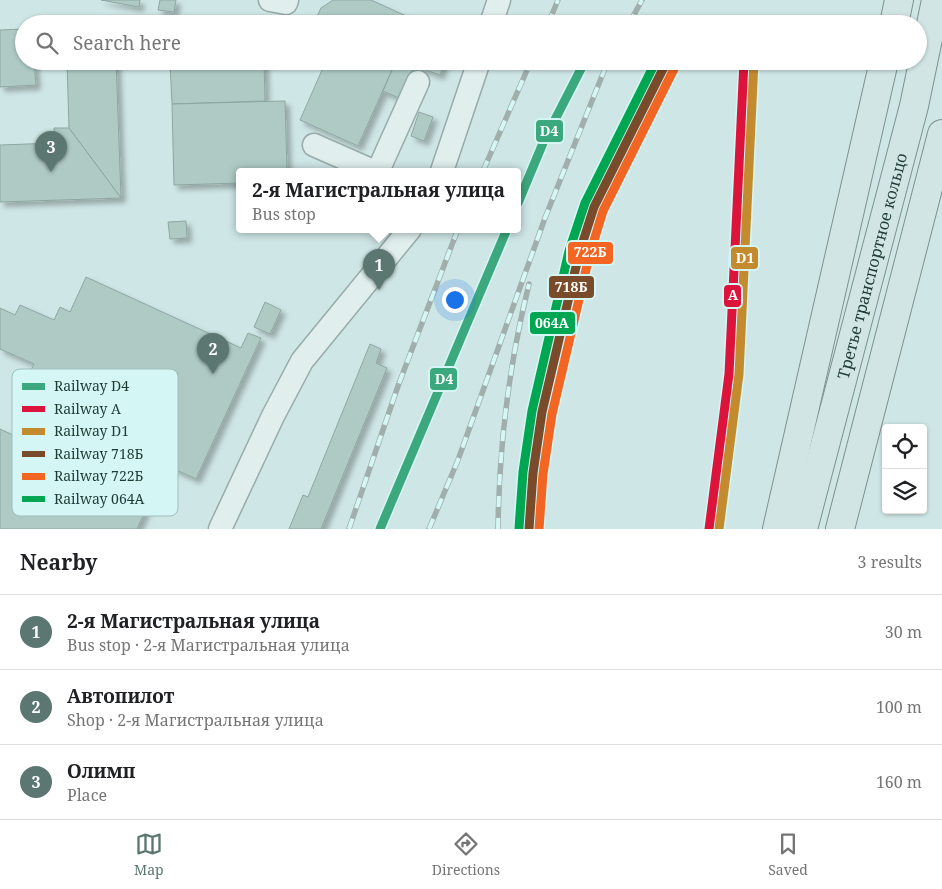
<!DOCTYPE html>
<meta charset="utf-8">
<style>
:root{--surface:#fff;--page:#f2f2f2;--text:#202124;--muted:#757577;--line:#e0e0e0;--accent:#5c7772}
body{margin:0;font-family:"Noto Serif",serif;background:var(--page);color:var(--text)}
.controls{position:absolute;right:15px;bottom:15px;display:grid;overflow:hidden;border-radius:5px;box-shadow:0 1px 4px #0004}
.controls button{width:45px;height:45px;display:grid;place-items:center;padding:0;border:0;border-bottom:1px solid var(--line);background:var(--surface);color:var(--text);font:25px sans-serif}
.you{position:absolute;left:454px;top:299px;width:18px;height:18px;margin:-12px;border:4px solid #fff;border-radius:50%;background:#1a73e8;box-shadow:0 0 0 8px #1a73e833}
.badge{display:grid;place-items:center;width:32px;height:32px;border-radius:50%;background:var(--accent);color:#fff;font-size:16px;font-weight:700}
.pin{position:absolute;translate:-50% -41px;filter:drop-shadow(0 1px 2px #0008)}
.pin::after{content:'';position:absolute;top:26px;width:18px;height:15px;background:inherit;clip-path:polygon(0 0,100% 0,50% 100%)}
.popup{position:absolute;left:236px;top:168px;width:285px;height:65px;box-sizing:border-box;display:grid;place-content:center;border-radius:5px;background:var(--surface);filter:drop-shadow(0 1px 4px #0005);font-size:16px;white-space:nowrap;color:var(--muted)}
.popup b{font-size:19px;color:var(--text)}
.popup::after{content:'';position:absolute;left:50%;top:100%;margin-left:-10px;border:10px solid transparent;border-top-color:var(--surface)}
.list{margin:0;padding:0;list-style:none}
h2{display:flex;justify-content:space-between;align-items:center;height:65px;margin:0;padding:0 20px;font-size:21px}
h2 small{font-size:16px;font-weight:400;color:var(--muted)}
.list li{display:grid;grid-template-columns:32px 1fr auto;gap:15px;align-items:center;box-sizing:border-box;height:75px;padding:0 20px;border-top:1px solid var(--line)}
.list b{display:block;font-size:19px;white-space:nowrap}
.list p{margin:0;font-size:16px;white-space:nowrap;color:var(--muted)}
.list em{font-size:16px;font-style:normal;color:var(--muted)}
.icon{flex:none;width:28px;height:28px;fill:none;stroke:currentColor;stroke-width:2;stroke-linecap:round;stroke-linejoin:round}
.map{position:relative;flex:none;width:942px;height:529px;overflow:hidden}
.search{position:absolute;background:var(--surface);box-shadow:0 1px 4px #0004;left:15px;right:15px;top:15px;height:55px;display:flex;align-items:center;gap:12px;box-sizing:border-box;padding:0 18px;border-radius:28px;color:var(--muted);font-size:19px}
.sheet{height:290px;background:var(--surface)}
nav{display:flex;justify-content:space-around;align-items:center;box-sizing:border-box;height:70px;border-top:1px solid var(--line);background:var(--surface);font-size:14px;color:var(--muted)}
nav a{display:grid;justify-items:center;gap:2px}
nav .on{color:var(--accent)}
.map>svg:first-child{display:block}
</style>
<div class="map">
<svg width="942" height="529" viewBox="0 0 942 529">
<defs>
<filter id="shadow"><feDropShadow dx="4.5" dy="4.5" stdDeviation="2.5" flood-color="#0004"/></filter>
</defs>
<rect width="100%" height="100%" fill="#cfe6e6"/>
<g fill="#afcac5" stroke="#8ea6a2" filter="url(#shadow)">
<polygon points="101,0 140,0 139,7"/>
<polygon points="160,0 176,0 174,12 158,10"/>
<polygon points="333,0 371,0 415,20 413,24 314,23 321,8"/>
<polygon points="24,29 24,61 34,61 36,85 0,87 0,30"/>
<polygon points="67,61 116,61 121,198 69,128"/>
<polygon points="264,61 265,101 172,104 170,63"/>
<polygon points="326,61 396,61 358,146 300,120"/>
<polygon points="396,61 445,61 440,75 414,66 399,98 383,91"/>
<polygon points="285,101 287,171 240,171 240,183 174,185 172,104"/>
<polygon points="419,112 433,117 424,141 411,136"/>
<polygon points="54,128 69,128 121,198 0,202 0,145 55,143"/>
<polygon points="186,221 187,238 170,239 168,222"/>
<polygon points="86,277 241,348 248,333 261,338 196,479 28,402 37,384 27,379 34,364 0,349 0,308 15,315 20,305 54,320 60,307 70,312"/>
<polygon points="265,302 281,310 270,334 254,327"/>
<polygon points="370,344 381,349 376,363 387,368 321,529 289,529 303,495 308,497"/>
<polygon points="0,429 94,472 109,439 123,446 108,478 151,498 137,529 0,529"/>
</g>
<g fill="none" stroke-linecap="round" stroke-linejoin="round">
<g stroke="#97abaa" stroke-width="25">
<g id="minor">
<polyline points="270,0 286,3 287,0"/>
<polyline points="491,24 499,0"/>
<polyline points="314,145 373,171"/>
<polyline points="378,171 418,82"/>
<polyline points="442,171 479,61"/>
<polyline points="220,529 273,416 302,361 410,229"/>
</g>
</g>
<g stroke="#7e918f" stroke-width="30">
<g id="major">
<polyline points="894,24 899,0"/>
<polyline points="777,529 884,61"/>
<path id="s1" d="M803,529l111,-423 22,-106"/>
<polyline points="840,529 942,134"/>
</g>
</g>
<use href="#minor" stroke="#e0eeee" stroke-width="22"/>
<use href="#major" stroke="#d2e5e5" stroke-width="28"/>
<g stroke="#a0aeac" stroke-width="5.5">
<g id="rail">
<polyline points="548,24 558,0"/>
<polyline points="629,24 642,0"/>
<polyline points="483,171 531,61"/>
<polyline points="349,529 398,386 458,229"/>
<polyline points="429,529 458,460 545,218 608,61"/>
<path d="M498,529c1,-83 11,-165 31,-245"/>
</g>
</g>
<use href="#rail" stroke="#d4f7f6" stroke-width="4" stroke-dasharray="11" stroke-linecap="butt"/>
<g stroke="#d4f7f6" stroke-width="12">
<g id="rail-1">
<polyline points="518,203 543,143 585,61"/>
<polyline points="380,529 507,229"/>
</g>
</g>
<g stroke="#d4f7f6" stroke-width="12">
<polyline id="rail-2" points="709,529 729,374 744,61"/>
</g>
<g stroke="#d4f7f6" stroke-width="12">
<polyline id="rail-3" points="719,529 739,374 754,61"/>
</g>
<g stroke="#d4f7f6" stroke-width="12">
<polyline id="rail-4" points="529,529 533,473 542,412 579,254 594,207 667,61"/>
</g>
<g stroke="#d4f7f6" stroke-width="12">
<polyline id="rail-5" points="539,529 543,474 552,414 589,257 603,211 676,65"/>
</g>
<g stroke="#d4f7f6" stroke-width="12">
<polyline id="rail-6" points="519,528 523,472 532,411 569,251 585,203 656,61"/>
</g>
<use href="#rail-1" stroke="#3ca87d" stroke-width="9"/>
<use href="#rail-2" stroke="#dc143c" stroke-width="9"/>
<use href="#rail-3" stroke="#c48b2e" stroke-width="9"/>
<use href="#rail-4" stroke="#7a4b2a" stroke-width="9"/>
<use href="#rail-5" stroke="#f26522" stroke-width="9"/>
<use href="#rail-6" stroke="#00a651" stroke-width="9"/>
</g>
<g text-anchor="middle" dominant-baseline="central" stroke-width="4" stroke-linejoin="round" paint-order="stroke">
<g font-size="16" fill="#1e3b34" stroke="#d4f7f6">
<text stroke="none"><textPath href="#s1" startOffset="272">Третье транспортное кольцо</textPath></text>
</g>
</g>
<rect x="12" y="369" width="166" height="147" rx="8" fill="#d4f7f6" stroke="#9dbfbc" stroke-width="1"/>
<rect x="22" y="383" width="23" height="7" fill="#3ca87d"/>
<rect x="22" y="406" width="23" height="6" fill="#dc143c"/>
<rect x="22" y="428" width="23" height="7" fill="#c48b2e"/>
<rect x="22" y="451" width="23" height="6" fill="#7a4b2a"/>
<rect x="22" y="473" width="23" height="7" fill="#f26522"/>
<rect x="22" y="496" width="23" height="6" fill="#00a651"/>
<g font-size="14" fill="#1e3b34">
<text x="54" y="391">Railway D4</text>
<text x="54" y="414">Railway A</text>
<text x="54" y="436">Railway D1</text>
<text x="54" y="459">Railway 718Б</text>
<text x="54" y="481">Railway 722Б</text>
<text x="54" y="504">Railway 064А</text>
</g>
<g stroke="#d4f7f6" stroke-width="2">
<rect x="535" y="119" width="29" height="24" rx="5" fill="#3ca87d"/>
<rect x="567" y="241" width="47" height="24" rx="5" fill="#f26522"/>
<rect x="730" y="246" width="29" height="24" rx="5" fill="#c48b2e"/>
<rect x="548" y="275" width="47" height="24" rx="5" fill="#7a4b2a"/>
<rect x="723" y="284" width="19" height="24" rx="5" fill="#dc143c"/>
<rect x="529" y="311" width="47" height="24" rx="5" fill="#00a651"/>
<rect x="429" y="367" width="29" height="24" rx="5" fill="#3ca87d"/>
</g>
<g font-size="14" text-anchor="middle" font-weight="bold" fill="#fff">
<text x="549" y="136">D4</text>
<text x="590" y="257">722Б</text>
<text x="745" y="263">D1</text>
<text x="571" y="292">718Б</text>
<text x="733" y="300">A</text>
<text x="552" y="328">064А</text>
<text x="444" y="384">D4</text>
</g>
</svg>
<div class="controls">
<button><svg class="icon" aria-label="locate" viewBox="0 0 24 24"><circle cx="12" cy="12" r="6"/><path d="M12 2v4M12 18v4M2 12h4M18 12h4"/></svg></button>
<button><svg class="icon" aria-label="layers" viewBox="0 0 24 24"><path d="M12 4l9 5-9 5-9-5zM3 14l9 5 9-5"/></svg></button>
</div>
<div class="you"></div>
<div class="pin badge" style="left:379px;top:290px">1</div>
<div class="popup"><b>2-я Магистральная улица</b>Bus stop</div>
<div class="pin badge" style="left:213px;top:374px">2</div>
<div class="pin badge" style="left:51px;top:172px">3</div>
<div class="search"><svg class="icon" aria-label="search" viewBox="0 0 24 24"><circle cx="10" cy="10" r="6"/><path d="M15 15l6 6"/></svg>Search here</div>
</div>
<section class="sheet">
<h2>Nearby<small>3 results</small></h2>
<ul class="list">
<li><span class="badge">1</span><div><b>2-я Магистральная улица</b><p>Bus stop · 2-я Магистральная улица</p></div><em>30 m</em></li>
<li><span class="badge">2</span><div><b>Автопилот</b><p>Shop · 2-я Магистральная улица</p></div><em>100 m</em></li>
<li><span class="badge">3</span><div><b>Олимп</b><p>Place</p></div><em>160 m</em></li>
</ul>
</section>
<nav>
<a class="on"><svg class="icon" aria-label="map" viewBox="0 0 24 24"><path d="M3 6l6-2 6 2 6-2v14l-6 2-6-2-6 2zM9 4v14M15 6v14"/></svg>Map</a>
<a><svg class="icon" aria-label="directions" viewBox="0 0 24 24"><path d="M12 3l9 9-9 9-9-9zM9 14v-3h6M13 9l2 2-2 2"/></svg>Directions</a>
<a><svg class="icon" aria-label="saved" viewBox="0 0 24 24"><path d="M7 4h10v16l-5-4-5 4z"/></svg>Saved</a>
</nav>
